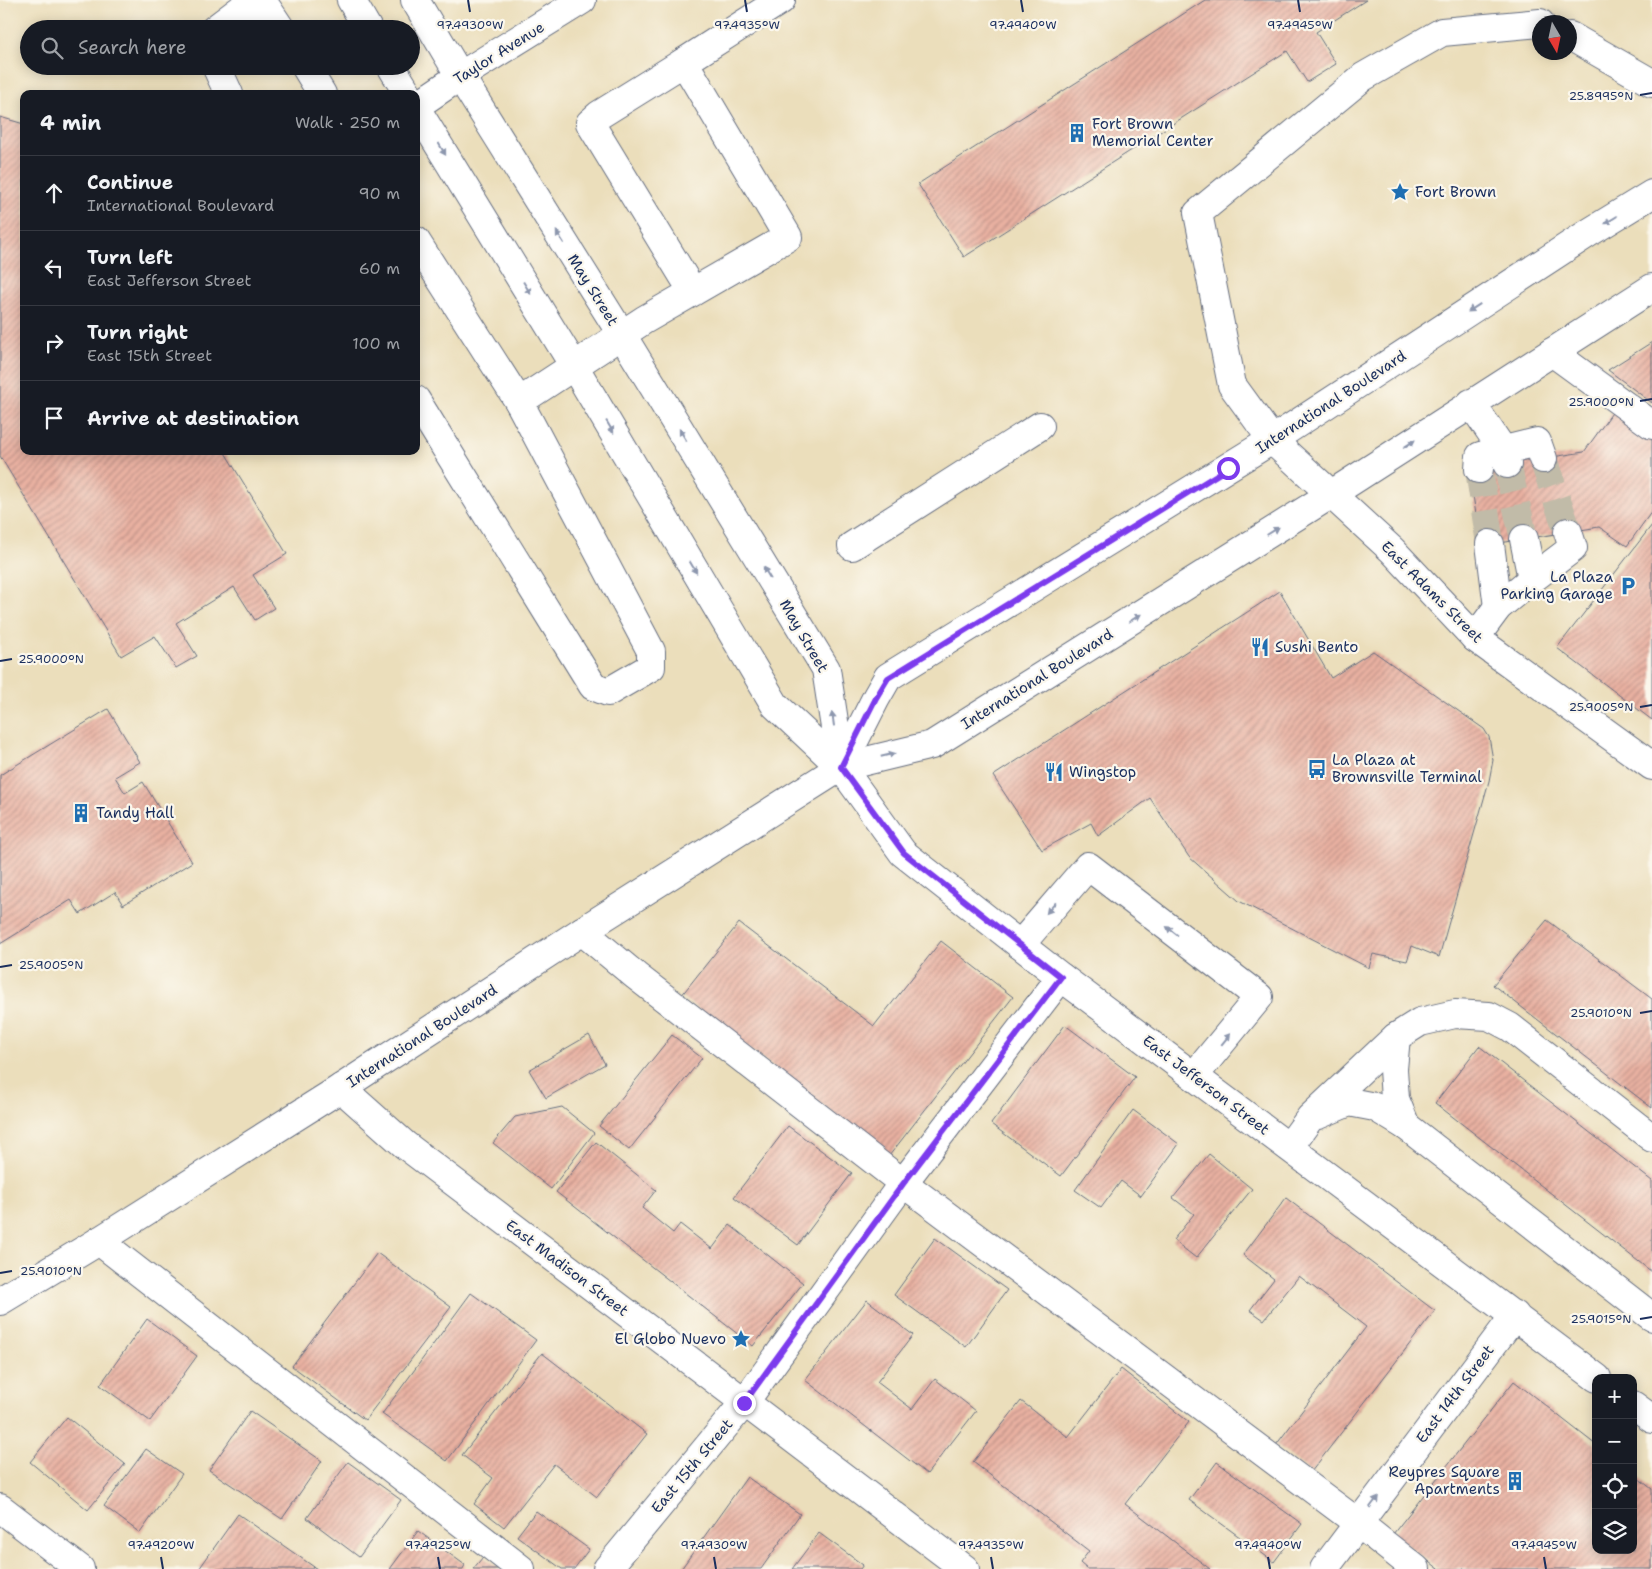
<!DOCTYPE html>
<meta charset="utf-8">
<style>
:root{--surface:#171b24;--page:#242831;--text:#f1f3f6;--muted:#9ea1a6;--line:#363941}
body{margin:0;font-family:"Shantell Sans",sans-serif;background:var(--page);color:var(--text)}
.controls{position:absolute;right:15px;bottom:15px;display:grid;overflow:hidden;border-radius:10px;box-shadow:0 2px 12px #0003}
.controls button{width:45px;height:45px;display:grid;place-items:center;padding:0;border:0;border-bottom:1px solid var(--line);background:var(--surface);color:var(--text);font:25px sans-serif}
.compass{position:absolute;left:1532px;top:15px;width:45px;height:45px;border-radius:50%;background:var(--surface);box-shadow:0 2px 12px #0003;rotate:171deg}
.stop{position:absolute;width:15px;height:15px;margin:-11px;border:4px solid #7c3aed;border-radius:50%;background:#fff}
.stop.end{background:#7c3aed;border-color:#fff;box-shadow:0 1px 5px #0008}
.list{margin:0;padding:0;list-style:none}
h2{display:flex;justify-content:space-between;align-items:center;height:65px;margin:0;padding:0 20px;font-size:21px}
h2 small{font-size:16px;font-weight:400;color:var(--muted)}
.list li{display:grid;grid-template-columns:32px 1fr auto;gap:15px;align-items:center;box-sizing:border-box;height:75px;padding:0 20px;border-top:1px solid var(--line)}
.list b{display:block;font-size:19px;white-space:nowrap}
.list p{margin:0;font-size:16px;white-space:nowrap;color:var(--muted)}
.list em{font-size:16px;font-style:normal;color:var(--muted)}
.icon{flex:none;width:28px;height:28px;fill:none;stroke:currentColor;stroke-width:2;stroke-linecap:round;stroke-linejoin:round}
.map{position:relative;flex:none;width:1652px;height:1569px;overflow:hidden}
.search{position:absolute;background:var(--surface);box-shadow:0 2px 12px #0003;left:20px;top:20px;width:400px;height:55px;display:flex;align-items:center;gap:12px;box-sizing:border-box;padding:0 18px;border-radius:28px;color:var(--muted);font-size:19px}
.panel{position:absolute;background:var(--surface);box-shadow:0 2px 12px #0003;left:20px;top:90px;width:400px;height:365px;border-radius:10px}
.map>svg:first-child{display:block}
</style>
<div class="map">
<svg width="1652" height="1569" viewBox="0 0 1652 1569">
<defs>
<pattern id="building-hatch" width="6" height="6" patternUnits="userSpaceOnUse" patternTransform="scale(1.25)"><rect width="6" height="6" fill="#e9b1a1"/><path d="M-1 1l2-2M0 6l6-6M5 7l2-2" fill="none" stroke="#bc9086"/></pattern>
</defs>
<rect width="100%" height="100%" fill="#fbf7ec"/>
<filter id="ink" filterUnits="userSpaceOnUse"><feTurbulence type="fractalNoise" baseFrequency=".02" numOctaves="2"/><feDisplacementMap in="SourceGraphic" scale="10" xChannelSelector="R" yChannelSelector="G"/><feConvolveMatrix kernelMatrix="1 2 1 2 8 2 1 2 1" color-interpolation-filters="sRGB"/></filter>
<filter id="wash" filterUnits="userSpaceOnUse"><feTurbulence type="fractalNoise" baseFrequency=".0096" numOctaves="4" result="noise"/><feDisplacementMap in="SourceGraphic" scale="20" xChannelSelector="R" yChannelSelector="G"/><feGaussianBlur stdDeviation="1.12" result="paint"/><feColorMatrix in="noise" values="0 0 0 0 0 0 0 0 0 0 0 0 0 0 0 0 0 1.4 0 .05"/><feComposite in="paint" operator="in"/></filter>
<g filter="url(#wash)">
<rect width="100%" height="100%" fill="#ebdebb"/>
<g id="blocks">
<g fill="url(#building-hatch)">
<polygon points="1205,0 1366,0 1316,32 1336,64 1307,82 1287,51 964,257 918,184"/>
<polygon points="0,117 24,124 24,451 224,451 287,554 253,575 274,608 255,620 234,587 176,623 197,656 176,668 155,636 121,656 0,456"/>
<polygon points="1652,342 1652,403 1608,370"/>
<polygon points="1614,410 1652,437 1652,511 1627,546 1599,527 1481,546 1469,470 1584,452"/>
<polygon points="1652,525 1652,720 1557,648"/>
<polygon points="1280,591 1331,678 1373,651 1484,729 1489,737 1493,760 1489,781 1439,957 1412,946 1407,961 1373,954 1369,968 1239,901 1189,857 1150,798 1098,836 1091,823 1042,850 993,776"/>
<polygon points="108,709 140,762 115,777 125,793 143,782 192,862 123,905 115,892 80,914 71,900 0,944 0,775"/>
<polygon points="1547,920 1652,999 1652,1108 1493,985"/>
<polygon points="739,923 874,1026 941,941 1013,997 889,1156 681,996"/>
<polygon points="1065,1025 1135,1077 1061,1176 991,1124"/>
<polygon points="589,1035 605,1064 546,1098 529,1070"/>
<polygon points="672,1035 702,1058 629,1150 599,1126"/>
<polygon points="1479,1046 1652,1181 1652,1272 1435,1103"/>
<polygon points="562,1107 594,1133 551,1189 493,1143 515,1117"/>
<polygon points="1133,1110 1179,1144 1141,1196 1121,1181 1101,1208 1075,1190"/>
<polygon points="788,1126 852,1173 798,1245 734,1197"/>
<polygon points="596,1142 656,1190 642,1208 673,1233 680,1224 712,1249 730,1225 803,1283 753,1346 556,1192"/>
<polygon points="1209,1154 1252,1189 1196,1258 1173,1240 1194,1214 1173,1198"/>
<polygon points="1286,1198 1435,1311 1311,1472 1276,1445 1366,1327 1299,1276 1264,1320 1250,1310 1274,1279 1243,1255"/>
<polygon points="935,1238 1007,1290 966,1347 894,1295"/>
<polygon points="377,1253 451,1307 365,1420 292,1366"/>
<polygon points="471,1293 536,1340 447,1461 382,1414"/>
<polygon points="867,1300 913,1335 877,1382 912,1409 935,1379 976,1411 927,1474 805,1380"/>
<polygon points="147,1319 197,1356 150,1421 100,1385"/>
<polygon points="542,1353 647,1434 597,1497 554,1464 504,1527 474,1504 493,1478 462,1455"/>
<polygon points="1121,1369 1189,1422 1125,1504 1210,1569 1087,1569 1080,1563 1089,1551 973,1462 1021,1401 1068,1437"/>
<polygon points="1514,1381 1596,1445 1596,1550 1633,1550 1633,1474 1652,1489 1652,1569 1439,1569 1393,1534"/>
<polygon points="250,1411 322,1461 282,1519 209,1470"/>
<polygon points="67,1417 125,1464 88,1510 30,1462"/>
<polygon points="146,1449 182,1474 140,1533 104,1506"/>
<polygon points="348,1462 401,1500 359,1557 307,1518"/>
<polygon points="1217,1462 1302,1524 1274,1562 1189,1500"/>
<polygon points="747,1477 800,1514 761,1569 681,1569"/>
<polygon points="536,1511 589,1549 574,1569 562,1569 517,1536"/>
<polygon points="238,1514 317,1569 199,1569"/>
<polygon points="418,1531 465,1565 463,1569 390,1569"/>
<polygon points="819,1533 863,1565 860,1569 792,1569"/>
<polygon points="483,1557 500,1569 473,1569"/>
</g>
</g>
</g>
<g filter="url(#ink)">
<use href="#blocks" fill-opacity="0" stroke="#646c7f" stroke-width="1"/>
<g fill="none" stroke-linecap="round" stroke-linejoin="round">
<g stroke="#c1bba8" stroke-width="28" stroke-dasharray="28 14" stroke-linecap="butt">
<polyline points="1543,459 1568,532"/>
<polyline points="1507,464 1524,539"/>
<polyline points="1479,469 1490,544"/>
</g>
<g stroke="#646c7f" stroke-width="30">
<g id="minor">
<polyline points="351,0 368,29"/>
<polyline points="415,0 460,76 622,335 826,669 841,767"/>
<polyline points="1540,23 1442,32 1363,77 1198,213 1232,385 1272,440 1392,550 1475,638 1652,766"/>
<polyline points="215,29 244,7 265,5 281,29"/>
<polyline points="1570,36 1652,83"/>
<polyline points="684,62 781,0"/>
<polyline points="216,66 229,94"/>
<polyline points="305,66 322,94"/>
<polyline points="391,66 408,94"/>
<polyline points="416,106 460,76 582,0"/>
<polyline points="416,108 574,366 775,705 841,767 903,853 1061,977 1597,1378"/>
<polyline points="416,241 519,402 651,651 651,667 608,692 593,686 416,400"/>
<polyline points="1552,352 1652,425"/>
<polyline points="519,402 644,320 788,237 684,62 599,115 590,123 693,292"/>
<polyline points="1471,403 1503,450 1507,464"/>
<polyline points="1479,469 1480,456 1537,442 1543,459"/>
<polyline points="1524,539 1532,579"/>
<polyline points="1490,544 1498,607"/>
<polyline points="852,546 1040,426"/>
<polyline points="1475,638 1498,607 1532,579 1573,548 1568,532"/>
<polyline points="582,931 636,976 903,1183 1358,1523 1416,1569"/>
<polyline points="1020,945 1088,866 1259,997 1194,1076"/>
<polyline points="1396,1037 1393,1069 1395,1099 1406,1126"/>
<polyline points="1318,1115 1349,1102 1375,1107 1406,1126 1652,1317"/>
<polyline points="1289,1147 1310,1118 1396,1037 1420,1022 1455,1014 1489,1016 1510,1027 1652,1138"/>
<polyline points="99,1241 521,1569"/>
<polyline points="1633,1405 1652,1419"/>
<polyline points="0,1508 80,1569"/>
<polyline points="607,1569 744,1403 903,1183 1061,977"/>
<polyline points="1324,1569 1515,1315"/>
</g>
</g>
<g stroke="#646c7f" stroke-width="30">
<g id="major">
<polyline points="841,767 876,698 888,677 1272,440 1590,232 1652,194"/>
<polyline points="341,1088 405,1145 965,1569"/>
<polyline points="0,1301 99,1241 341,1088 582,931 841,767 932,745 1330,495 1652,288"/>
</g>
</g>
<use href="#minor" stroke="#fff" stroke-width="28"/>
<use href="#major" stroke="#fff" stroke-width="28"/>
</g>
<defs><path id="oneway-solid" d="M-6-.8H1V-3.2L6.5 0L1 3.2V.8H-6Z" transform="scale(1.25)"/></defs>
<g fill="#8d97ae">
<use href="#oneway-solid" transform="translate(442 149) rotate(59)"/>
<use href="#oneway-solid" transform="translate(1611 220) rotate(148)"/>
<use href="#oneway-solid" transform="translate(560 237) rotate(-122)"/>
<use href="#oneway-solid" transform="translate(527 288) rotate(59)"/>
<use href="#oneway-solid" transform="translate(1474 308) rotate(147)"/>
<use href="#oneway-solid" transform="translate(610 427) rotate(59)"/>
<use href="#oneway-solid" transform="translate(683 435) rotate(-121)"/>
<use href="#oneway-solid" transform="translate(1409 444) rotate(-33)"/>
<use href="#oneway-solid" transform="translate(1273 531) rotate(-32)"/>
<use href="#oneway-solid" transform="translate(693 567) rotate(59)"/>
<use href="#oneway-solid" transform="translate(767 573) rotate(-121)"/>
<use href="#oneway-solid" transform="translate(1135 618) rotate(-32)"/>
<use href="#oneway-solid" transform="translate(833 719) rotate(-98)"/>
<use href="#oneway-solid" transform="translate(888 755) rotate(-14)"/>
<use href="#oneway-solid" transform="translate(1051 908) rotate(131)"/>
<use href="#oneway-solid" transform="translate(1172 931) rotate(-142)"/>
<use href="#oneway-solid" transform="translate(1226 1039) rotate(-51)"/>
<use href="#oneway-solid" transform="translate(1374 1502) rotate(-53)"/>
</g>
</g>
<g fill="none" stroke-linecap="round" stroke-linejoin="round" filter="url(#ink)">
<polyline stroke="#7c3aed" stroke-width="6" points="744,1403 903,1184 1061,977 904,853 841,767 876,698 888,678 1228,468"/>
</g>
<path fill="none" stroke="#1b2f5e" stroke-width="2" d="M468,0l2,12M745,0l2,12M1021,0l2,12M1298,0l2,12M1640,95l12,-2M1640,401l12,-2M0,661l12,-2M1640,707l12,-2M0,967l12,-2M1640,1013l12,-2M0,1273l12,-2M1640,1319l12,-2M161,1557l2,12M438,1557l2,12M714,1557l2,12M991,1557l2,12M1268,1557l2,12M1544,1557l2,12"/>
<defs>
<g id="building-bare" transform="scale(1.5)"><path d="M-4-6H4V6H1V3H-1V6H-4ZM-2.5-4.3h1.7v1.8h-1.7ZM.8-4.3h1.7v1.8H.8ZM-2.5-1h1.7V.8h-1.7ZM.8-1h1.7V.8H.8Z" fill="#1f6fb2" stroke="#fbf7ec" stroke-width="2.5" paint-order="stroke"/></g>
<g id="sight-bare" transform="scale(1.5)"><path d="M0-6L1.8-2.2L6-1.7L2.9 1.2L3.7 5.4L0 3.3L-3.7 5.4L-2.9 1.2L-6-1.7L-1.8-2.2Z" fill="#1f6fb2" stroke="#fbf7ec" stroke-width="2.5" paint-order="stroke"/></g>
<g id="parking-bare" transform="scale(1.5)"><path d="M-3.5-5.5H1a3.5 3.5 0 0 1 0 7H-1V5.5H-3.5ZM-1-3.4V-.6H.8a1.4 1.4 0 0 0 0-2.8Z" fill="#1f6fb2" stroke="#fbf7ec" stroke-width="2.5" paint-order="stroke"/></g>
<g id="restaurant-bare" transform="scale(1.5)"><path d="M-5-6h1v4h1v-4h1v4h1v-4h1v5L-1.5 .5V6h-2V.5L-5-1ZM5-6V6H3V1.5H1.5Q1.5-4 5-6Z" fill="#1f6fb2" stroke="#fbf7ec" stroke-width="2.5" paint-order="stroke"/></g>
<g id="bus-bare" transform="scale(1.5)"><path d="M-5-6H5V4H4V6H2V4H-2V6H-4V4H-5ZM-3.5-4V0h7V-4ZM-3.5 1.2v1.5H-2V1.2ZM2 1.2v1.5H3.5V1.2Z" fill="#1f6fb2" stroke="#fbf7ec" stroke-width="2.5" paint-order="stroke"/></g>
</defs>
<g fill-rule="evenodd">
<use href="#building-bare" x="1077" y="133"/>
<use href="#sight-bare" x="1400" y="192"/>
<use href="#parking-bare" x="1628" y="586"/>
<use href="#restaurant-bare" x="1260" y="647"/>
<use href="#bus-bare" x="1317" y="769"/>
<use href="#restaurant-bare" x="1054" y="772"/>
<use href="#building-bare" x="81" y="813"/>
<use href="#sight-bare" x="741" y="1339"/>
<use href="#building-bare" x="1515" y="1481"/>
</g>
<g text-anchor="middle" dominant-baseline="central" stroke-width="4.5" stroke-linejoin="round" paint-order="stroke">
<g font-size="15" fill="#1b2f5e" stroke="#fbf7ec">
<text transform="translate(499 53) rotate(-32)">Taylor Avenue</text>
<text transform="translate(593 290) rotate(58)">May Street</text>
<text transform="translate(1331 402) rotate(-33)">International Boulevard</text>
<text transform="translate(1432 592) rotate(45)">East Adams Street</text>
<text transform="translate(804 636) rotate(60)">May Street</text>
<text transform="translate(1037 679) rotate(-32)">International Boulevard</text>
<text transform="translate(422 1036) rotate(-33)">International Boulevard</text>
<text transform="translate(1206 1085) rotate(37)">East Jefferson Street</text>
<text transform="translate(567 1268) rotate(37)">East Madison Street</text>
<text transform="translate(1455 1394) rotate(-53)">East 14th Street</text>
<text transform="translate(692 1466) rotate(-50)">East 15th Street</text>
</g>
<g font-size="15" fill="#1b2f5e" stroke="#fbf7ec" text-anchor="start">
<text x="1092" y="124">Fort Brown<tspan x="1092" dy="17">Memorial Center</tspan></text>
<text x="1415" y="192">Fort Brown</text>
<text x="1613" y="577" text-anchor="end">La Plaza<tspan x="1613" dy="17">Parking Garage</tspan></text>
<text x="1275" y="647">Sushi Bento</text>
<text x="1332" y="760">La Plaza at<tspan x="1332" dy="17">Brownsville Terminal</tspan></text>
<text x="1069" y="772">Wingstop</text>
<text x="96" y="813">Tandy Hall</text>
<text x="726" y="1339" text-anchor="end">El Globo Nuevo</text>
<text x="1500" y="1472" text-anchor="end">Reypres Square<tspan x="1500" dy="17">Apartments</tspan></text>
</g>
</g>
<g font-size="12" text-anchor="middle" fill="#1b2f5e" stroke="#fbf7ec" stroke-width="4.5" stroke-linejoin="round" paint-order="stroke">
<text x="470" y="29">97.4930°W</text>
<text x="747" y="29">97.4935°W</text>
<text x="1023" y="29">97.4940°W</text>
<text x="1300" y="29">97.4945°W</text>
<text x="1601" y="100">25.8995°N</text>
<text x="1601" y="406">25.9000°N</text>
<text x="51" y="663">25.9000°N</text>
<text x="1601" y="711">25.9005°N</text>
<text x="51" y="969">25.9005°N</text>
<text x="1601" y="1017">25.9010°N</text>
<text x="51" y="1275">25.9010°N</text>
<text x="1601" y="1323">25.9015°N</text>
<text x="161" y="1549">97.4920°W</text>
<text x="438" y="1549">97.4925°W</text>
<text x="714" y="1549">97.4930°W</text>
<text x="991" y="1549">97.4935°W</text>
<text x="1268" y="1549">97.4940°W</text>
<text x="1544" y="1549">97.4945°W</text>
</g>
</svg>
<div class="controls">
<button>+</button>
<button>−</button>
<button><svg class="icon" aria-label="locate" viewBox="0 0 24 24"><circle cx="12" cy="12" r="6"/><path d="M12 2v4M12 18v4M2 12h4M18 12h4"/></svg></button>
<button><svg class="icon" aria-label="layers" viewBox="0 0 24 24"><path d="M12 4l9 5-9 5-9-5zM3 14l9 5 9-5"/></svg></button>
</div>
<svg class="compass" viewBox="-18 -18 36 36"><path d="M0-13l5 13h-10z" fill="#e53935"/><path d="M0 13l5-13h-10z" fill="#9ea1a6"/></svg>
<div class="stop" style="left:1228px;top:468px"></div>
<div class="stop end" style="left:744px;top:1403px"></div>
<div class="search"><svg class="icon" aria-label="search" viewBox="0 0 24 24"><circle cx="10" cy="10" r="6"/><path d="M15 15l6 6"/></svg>Search here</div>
<section class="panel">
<h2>4 min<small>Walk · 250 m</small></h2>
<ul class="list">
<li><svg class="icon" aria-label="ahead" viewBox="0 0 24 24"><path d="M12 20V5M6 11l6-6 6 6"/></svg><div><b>Continue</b><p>International Boulevard</p></div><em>90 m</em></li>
<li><svg class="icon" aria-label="left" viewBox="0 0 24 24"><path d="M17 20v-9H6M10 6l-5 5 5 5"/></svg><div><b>Turn left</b><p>East Jefferson Street</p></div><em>60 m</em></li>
<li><svg class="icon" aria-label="right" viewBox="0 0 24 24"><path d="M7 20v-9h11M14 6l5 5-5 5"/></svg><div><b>Turn right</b><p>East 15th Street</p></div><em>100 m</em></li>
<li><svg class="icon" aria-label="arrive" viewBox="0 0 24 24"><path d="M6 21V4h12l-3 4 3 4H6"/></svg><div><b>Arrive at destination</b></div></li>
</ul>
</section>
</div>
